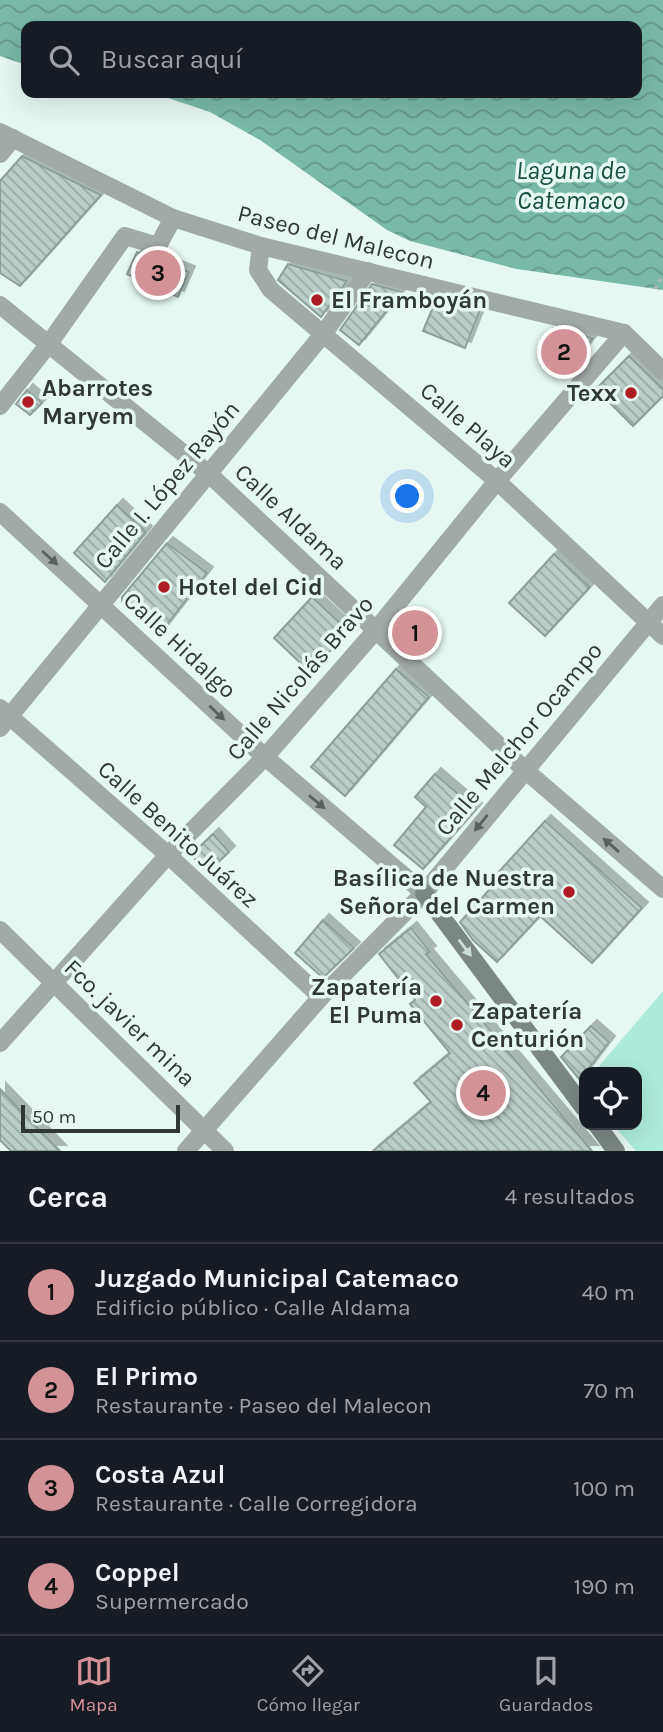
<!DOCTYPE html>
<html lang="es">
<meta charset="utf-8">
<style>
:root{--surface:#171b24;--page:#20242c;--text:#f1f3f6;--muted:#9ea1a6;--line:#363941;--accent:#d39298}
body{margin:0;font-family:Karla,sans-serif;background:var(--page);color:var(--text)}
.controls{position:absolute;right:21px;bottom:21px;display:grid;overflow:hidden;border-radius:14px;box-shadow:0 7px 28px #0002}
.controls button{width:63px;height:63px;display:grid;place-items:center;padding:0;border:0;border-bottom:2px solid var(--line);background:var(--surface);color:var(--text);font:35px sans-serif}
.scale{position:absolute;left:21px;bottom:18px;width:159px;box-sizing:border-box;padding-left:7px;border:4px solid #313836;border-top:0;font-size:19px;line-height:24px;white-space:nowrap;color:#313836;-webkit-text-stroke:5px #e6f8f2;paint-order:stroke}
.you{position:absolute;left:408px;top:497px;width:24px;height:24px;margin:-18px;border:5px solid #fff;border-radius:50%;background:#1a73e8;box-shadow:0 0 0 10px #1a73e833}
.badge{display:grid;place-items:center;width:46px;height:46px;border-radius:50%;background:var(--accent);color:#111;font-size:23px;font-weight:700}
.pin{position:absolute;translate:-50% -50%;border:4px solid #fff;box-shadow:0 2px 7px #0006}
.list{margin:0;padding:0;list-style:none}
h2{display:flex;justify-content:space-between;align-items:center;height:91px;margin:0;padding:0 28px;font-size:30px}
h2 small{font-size:23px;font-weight:400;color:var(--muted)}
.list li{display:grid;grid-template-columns:46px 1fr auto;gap:21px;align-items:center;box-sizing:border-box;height:98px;padding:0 28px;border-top:2px solid var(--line)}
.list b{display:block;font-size:26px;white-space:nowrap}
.list p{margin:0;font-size:23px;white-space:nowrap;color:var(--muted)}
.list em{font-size:23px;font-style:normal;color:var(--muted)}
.icon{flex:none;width:38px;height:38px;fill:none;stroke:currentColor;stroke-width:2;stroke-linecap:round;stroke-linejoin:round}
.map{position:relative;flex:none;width:663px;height:1151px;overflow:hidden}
.search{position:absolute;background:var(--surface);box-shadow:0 7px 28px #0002;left:21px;right:21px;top:21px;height:77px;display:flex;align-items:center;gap:18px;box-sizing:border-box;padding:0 24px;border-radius:14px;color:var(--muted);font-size:26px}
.sheet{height:483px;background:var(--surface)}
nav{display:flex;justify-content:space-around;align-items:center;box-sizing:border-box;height:98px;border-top:2px solid var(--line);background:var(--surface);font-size:19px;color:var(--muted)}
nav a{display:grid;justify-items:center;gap:4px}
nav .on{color:var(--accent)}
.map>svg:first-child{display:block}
</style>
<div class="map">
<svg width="663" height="1151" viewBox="0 0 663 1151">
<defs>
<pattern id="water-waves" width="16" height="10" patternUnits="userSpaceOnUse" patternTransform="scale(1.75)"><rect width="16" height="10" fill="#79b9a8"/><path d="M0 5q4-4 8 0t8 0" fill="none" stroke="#64978a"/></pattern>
<pattern id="building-back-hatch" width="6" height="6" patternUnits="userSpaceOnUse" patternTransform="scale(1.75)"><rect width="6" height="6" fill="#bccec8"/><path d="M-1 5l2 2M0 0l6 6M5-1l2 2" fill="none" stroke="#99a8a3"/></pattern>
<filter id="shadow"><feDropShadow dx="6" dy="-6" stdDeviation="0" flood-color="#0004"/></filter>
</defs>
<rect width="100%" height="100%" fill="#e6f8f2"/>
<polygon fill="#adebda" points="663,991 663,1151 636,1151 613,1125 637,1125 637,1072 594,1072"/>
<polygon fill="url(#water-waves)" points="0,0 663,0 663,290 517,269 410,241 387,230 260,140 210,112 168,98 141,93 637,93 637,26 26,26 26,65 0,56"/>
<g fill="url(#building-back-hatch)" stroke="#8e9f99" stroke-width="2" filter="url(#shadow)">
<polygon points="22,156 101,195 20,286 0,273 0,181"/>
<polygon points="137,252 189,272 178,297 127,274"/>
<polygon points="288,264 347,281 321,317 278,280"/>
<polygon points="372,284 402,292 359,345 340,330"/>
<polygon points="436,300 480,310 465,348 423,331"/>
<polygon points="553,328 593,338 564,376 541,365"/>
<polygon points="629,356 663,389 663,396 633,426 596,389"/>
<polygon points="27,390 42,403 30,415 16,404"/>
<polygon points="117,505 146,532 105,582 74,553"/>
<polygon points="167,543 207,573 162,631 122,601 122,597"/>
<polygon points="554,554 590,587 545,636 509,603"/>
<polygon points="312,597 349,631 310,672 274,638"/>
<polygon points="413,614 434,635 418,651 397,631"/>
<polygon points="396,669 429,697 345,796 311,767"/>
<polygon points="435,774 476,809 423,869 394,845 426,807 415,797"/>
<polygon points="545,821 642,908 592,963 540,916 497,962 473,940 460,922 499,879 495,876"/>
<polygon points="213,834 229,852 208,872 191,855"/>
<polygon points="323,920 354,948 323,978 295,953"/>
<polygon points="411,928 430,952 426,954 592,1151 373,1151 431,1102 414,1083 450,1053 410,1004 415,1000 379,954"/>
<polygon points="591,1026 609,1042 580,1080 561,1057"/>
<polygon points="0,1089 60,1151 11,1151 0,1140"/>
</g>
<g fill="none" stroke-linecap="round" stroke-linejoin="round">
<polyline stroke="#adbbb6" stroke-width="3.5" stroke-dasharray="3.5 5" stroke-linecap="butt" points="655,289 663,275"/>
<g stroke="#a2aaa8" stroke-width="18">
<polyline points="0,132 173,218 261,246 624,333 663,371"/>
<polyline points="0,154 13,138"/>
<polyline points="261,246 258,270 271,290 497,481 663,636"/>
<polyline points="0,305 209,474 525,770 663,889"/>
<polyline points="0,406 48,345 125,236 158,246 173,218"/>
<polyline points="0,512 265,757 424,893"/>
<polyline points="0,708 168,855 321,997"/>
<polyline points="0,728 324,333 368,271"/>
<polyline points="0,930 225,1151"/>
<polyline points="0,1043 168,855 265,757 376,630 497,481 624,333"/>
<polyline points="186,1151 321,997 424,893 663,605"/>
</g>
<g stroke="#7c8783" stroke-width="18">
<polyline points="424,893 584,1108"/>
<polyline points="597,1125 616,1151"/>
</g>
</g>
<defs><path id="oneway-solid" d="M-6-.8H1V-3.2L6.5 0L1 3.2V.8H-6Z" transform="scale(1.75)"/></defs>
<g fill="#59605e">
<use href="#oneway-solid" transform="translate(50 558) rotate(42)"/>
<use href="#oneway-solid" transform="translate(217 713) rotate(43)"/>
<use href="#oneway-solid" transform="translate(317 802) rotate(40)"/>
<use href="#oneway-solid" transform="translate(481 823) rotate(129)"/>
<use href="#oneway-solid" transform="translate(611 845) rotate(-139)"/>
</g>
<use fill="#ccdcd6" href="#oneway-solid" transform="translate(465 948) rotate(53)"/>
<g fill="#ae1c24" stroke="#e6f8f2" stroke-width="2.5">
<circle cx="317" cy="300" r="7"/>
<circle cx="631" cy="393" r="7"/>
<circle cx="28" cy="402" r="7"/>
<circle cx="164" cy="587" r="7"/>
<circle cx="569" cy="892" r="7"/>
<circle cx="436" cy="1001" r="7"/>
<circle cx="457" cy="1025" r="7"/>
</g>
<g text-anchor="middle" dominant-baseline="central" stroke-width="7" stroke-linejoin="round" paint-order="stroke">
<g font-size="24" fill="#313836" stroke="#e6f8f2">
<text transform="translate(336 237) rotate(14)">Paseo del Malecon</text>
<text transform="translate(468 425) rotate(41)">Calle Playa</text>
<text transform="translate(167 485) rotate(-50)">Calle I. López Rayón</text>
<text transform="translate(291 517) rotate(43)">Calle Aldama</text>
<text transform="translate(180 645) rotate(43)">Calle Hidalgo</text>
<text transform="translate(300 678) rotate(-49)">Calle Nicolás Bravo</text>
<text transform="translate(519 739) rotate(-50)">Calle Melchor Ocampo</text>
<text transform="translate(178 834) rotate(42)">Calle Benito Juárez</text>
<text transform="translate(130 1023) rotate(44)">Fco. javier mina</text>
</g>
<g font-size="24" font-weight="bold" fill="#313836" stroke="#e6f8f2" text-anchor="start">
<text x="331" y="300">El Framboyán</text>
<text x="42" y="388">Abarrotes<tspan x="42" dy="28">Maryem</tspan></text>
<text x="617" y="393" text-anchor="end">Texx</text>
<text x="178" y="587">Hotel del Cid</text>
<text x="555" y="878" text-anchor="end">Basílica de Nuestra<tspan x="555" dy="28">Señora del Carmen</tspan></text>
<text x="422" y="987" text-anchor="end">Zapatería<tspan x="422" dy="28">El Puma</tspan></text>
<text x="471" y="1011">Zapatería<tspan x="471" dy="28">Centurión</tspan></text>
</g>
<g font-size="26" font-style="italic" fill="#184f42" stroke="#e6f8f2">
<text x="571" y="170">Laguna de<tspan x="571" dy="30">Catemaco</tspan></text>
</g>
</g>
</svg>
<div class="controls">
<button><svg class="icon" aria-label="locate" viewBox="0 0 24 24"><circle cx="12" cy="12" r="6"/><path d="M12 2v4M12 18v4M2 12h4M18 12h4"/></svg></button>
</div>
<div class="scale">50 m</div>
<div class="you"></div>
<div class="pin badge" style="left:415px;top:633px">1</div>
<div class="pin badge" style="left:564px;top:352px">2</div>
<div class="pin badge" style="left:158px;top:273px">3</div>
<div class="pin badge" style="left:483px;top:1093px">4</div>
<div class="search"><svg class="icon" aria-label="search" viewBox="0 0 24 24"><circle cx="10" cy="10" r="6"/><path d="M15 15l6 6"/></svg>Buscar aquí</div>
</div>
<section class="sheet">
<h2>Cerca<small>4 resultados</small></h2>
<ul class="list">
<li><span class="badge">1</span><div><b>Juzgado Municipal Catemaco</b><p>Edificio público · Calle Aldama</p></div><em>40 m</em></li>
<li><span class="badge">2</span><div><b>El Primo</b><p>Restaurante · Paseo del Malecon</p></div><em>70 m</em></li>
<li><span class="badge">3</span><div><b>Costa Azul</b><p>Restaurante · Calle Corregidora</p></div><em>100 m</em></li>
<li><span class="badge">4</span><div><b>Coppel</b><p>Supermercado</p></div><em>190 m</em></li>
</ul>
</section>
<nav>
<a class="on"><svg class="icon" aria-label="map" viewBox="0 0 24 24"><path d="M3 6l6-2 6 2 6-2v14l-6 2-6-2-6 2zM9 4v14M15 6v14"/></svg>Mapa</a>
<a><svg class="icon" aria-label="directions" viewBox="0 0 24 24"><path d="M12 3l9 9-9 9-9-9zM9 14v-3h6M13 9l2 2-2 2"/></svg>Cómo llegar</a>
<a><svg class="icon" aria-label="saved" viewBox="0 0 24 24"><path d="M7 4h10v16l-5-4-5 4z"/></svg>Guardados</a>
</nav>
